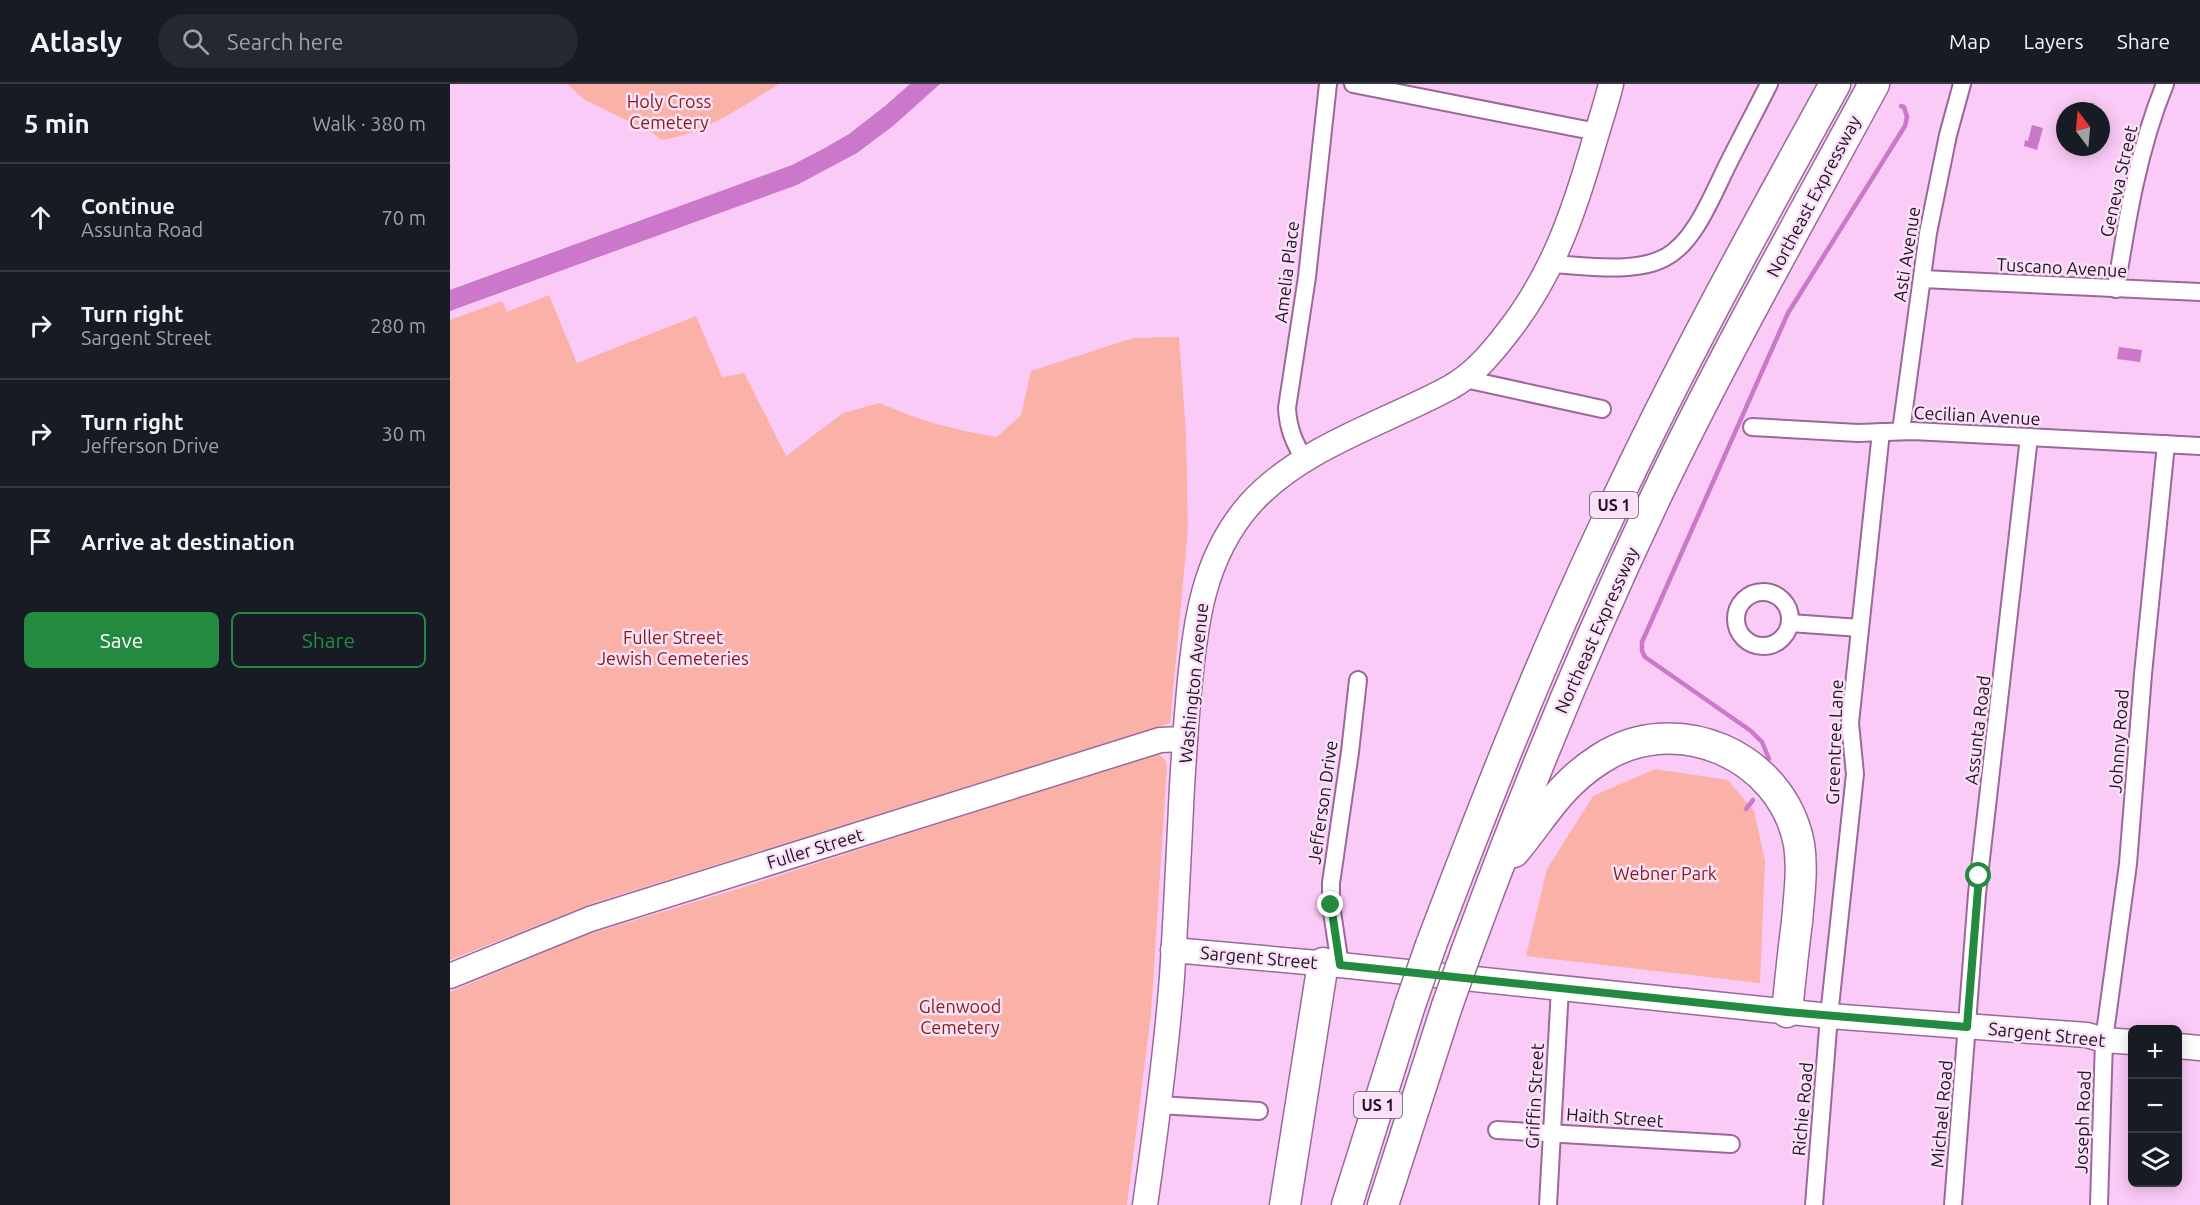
<!DOCTYPE html>
<meta charset="utf-8">
<style>
:root{--surface:#171b24;--page:#242831;--text:#f1f3f6;--muted:#9ea1a6;--line:#363941;--accent:#248a3f}
body{margin:0;font-family:Ubuntu,sans-serif;background:var(--page);color:var(--text)}
.controls{position:absolute;right:18px;bottom:18px;display:grid;overflow:hidden;border-radius:9px;box-shadow:0 3px 15px #0003}
.controls button{width:54px;height:54px;display:grid;place-items:center;padding:0;border:0;border-bottom:2px solid var(--line);background:var(--surface);color:var(--text);font:30px sans-serif}
.compass{position:absolute;left:1606px;top:18px;width:54px;height:54px;border-radius:50%;background:var(--surface);box-shadow:0 3px 15px #0003;rotate:344deg}
.stop{position:absolute;width:18px;height:18px;margin:-14px;border:4px solid #248a3f;border-radius:50%;background:#fff}
.stop.end{background:#248a3f;border-color:#fff;box-shadow:0 2px 6px #0008}
.list{margin:0;padding:0;list-style:none}
h2{display:flex;justify-content:space-between;align-items:center;height:78px;margin:0;padding:0 24px;font-size:26px}
h2 small{font-size:20px;font-weight:400;color:var(--muted)}
.list li{display:grid;grid-template-columns:39px 1fr auto;gap:18px;align-items:center;box-sizing:border-box;height:108px;padding:0 24px;border-top:2px solid var(--line)}
.list b{display:block;font-size:22px;white-space:nowrap}
.list p{margin:0;font-size:20px;white-space:nowrap;color:var(--muted)}
.list em{font-size:20px;font-style:normal;color:var(--muted)}
.actions{display:flex;gap:12px;padding:18px 24px}
.actions a{flex:1;padding:14px 0;border:2px solid var(--accent);border-radius:9px;text-align:center;font-size:21px;color:var(--accent)}
.actions .main{background:var(--accent);color:#fff}
.icon{flex:none;width:33px;height:33px;fill:none;stroke:currentColor;stroke-width:2;stroke-linecap:round;stroke-linejoin:round}
.map{position:relative;flex:none;width:1750px;height:1121px;overflow:hidden}
header{display:flex;align-items:center;gap:36px;box-sizing:border-box;height:84px;padding:0 30px;background:var(--surface);border-bottom:2px solid var(--line)}
header strong{font-size:28px}
nav{display:flex;gap:33px;margin-inline-start:auto;font-size:21px}
.search{width:420px;height:54px;background:var(--page);display:flex;align-items:center;gap:15px;box-sizing:border-box;padding:0 21px;border-radius:33px;color:var(--muted);font-size:22px}
main{display:flex}
aside{flex:1;background:var(--surface)}
.map>svg:first-child{display:block}
</style>
<header>
<strong>Atlasly</strong>
<div class="search"><svg class="icon" aria-label="search" viewBox="0 0 24 24"><circle cx="10" cy="10" r="6"/><path d="M15 15l6 6"/></svg>Search here</div>
<nav><a>Map</a><a>Layers</a><a>Share</a></nav>
</header>
<main>
<aside>
<h2>5 min<small>Walk · 380 m</small></h2>
<ul class="list">
<li><svg class="icon" aria-label="ahead" viewBox="0 0 24 24"><path d="M12 20V5M6 11l6-6 6 6"/></svg><div><b>Continue</b><p>Assunta Road</p></div><em>70 m</em></li>
<li><svg class="icon" aria-label="right" viewBox="0 0 24 24"><path d="M7 20v-9h11M14 6l5 5-5 5"/></svg><div><b>Turn right</b><p>Sargent Street</p></div><em>280 m</em></li>
<li><svg class="icon" aria-label="right" viewBox="0 0 24 24"><path d="M7 20v-9h11M14 6l5 5-5 5"/></svg><div><b>Turn right</b><p>Jefferson Drive</p></div><em>30 m</em></li>
<li><svg class="icon" aria-label="arrive" viewBox="0 0 24 24"><path d="M6 21V4h12l-3 4 3 4H6"/></svg><div><b>Arrive at destination</b></div></li>
</ul>
<div class="actions"><a class="main">Save</a><a>Share</a></div>
</aside>
<div class="map">
<svg width="1750" height="1121" viewBox="0 0 1750 1121">
<rect width="100%" height="100%" fill="#facbf7"/>
<g fill="#fab2a8">
<path d="M117,0h212c-36,22 -75,50 -117,56l-11,-8 -66,-32z"/>
<path d="M99,211l28,68 119,-47 26,61 22,-4 42,83 57,-43 37,-10c37,17 78,28 117,34l24,-22 10,-44 102,-33 46,-1 7,95 2,97 -18,194 -577,180 -143,57v-640l52,-19 5,11z"/>
<path d="M705,670c7,2 11,4 12,12l-16,248 -24,191h-677v-213l136,-57 145,-44z"/>
<polygon points="1205,685 1278,696 1304,727 1315,777 1310,899 1076,872 1097,785 1143,712"/>
</g>
<g fill="#cc78ca">
<polygon points="460,0 490,0 443,42 407,69 347,101 0,227 0,206 342,81 373,65 399,50 435,22"/>
<polygon points="1582,41 1593,44 1587,66 1574,62 1575,56 1578,57"/>
<polygon points="1669,263 1692,266 1690,278 1667,275"/>
</g>
<g fill="none" stroke-linecap="round" stroke-linejoin="round">
<g stroke="#cc78ca" stroke-width="4.5">
<polyline points="1319,675 1312,658 1301,647 1195,573 1192,567 1192,558 1338,229 1455,42 1457,33 1454,23 1451,22"/>
<polyline points="1296,725 1303,716"/>
</g>
<g stroke="#9c689a" stroke-width="20">
<g id="street">
<polyline points="903,0 1147,48"/>
<path d="M1102,180c33,2 84,10 114,-7 30,-16 48,-66 63,-95 13,-26 27,-52 40,-78"/>
<polyline points="1472,195 1750,208"/>
<path d="M1666,205c11,-70 22,-139 49,-205"/>
<polyline points="1015,295 1152,325"/>
<polyline points="1302,343 1408,349 1463,347 1750,362"/>
<polyline points="1451,347 1478,149 1498,51 1512,0"/>
<path d="M855,376c-11,-17 -17,-32 -18,-52l20,-131 21,-193"/>
<circle cx="1313" cy="535" r="27"/>
<polyline points="1340,539 1410,544"/>
<polyline points="890,881 881,821 881,799 900,668 908,596"/>
<polyline points="709,1021 809,1027"/>
<polyline points="1047,1046 1281,1060"/>
<polyline points="1098,1121 1110,904"/>
<polyline points="1364,1121 1379,932 1405,690 1400,639 1431,348"/>
<polyline points="1503,1121 1527,810 1579,353"/>
<polyline points="1649,1121 1654,956 1678,780 1693,590 1716,360"/>
</g>
</g>
<g stroke="#9c689a" stroke-width="27">
<g id="secondary">
<polyline points="723,866 890,881 1379,932 1637,951 1654,956 1682,958"/>
<polyline points="0,892 140,835 710,656 735,655"/>
<polyline points="1728,962 1750,964"/>
<path d="M695,1121c11,-76 21,-151 27,-228 4,-63 7,-127 10,-191 2,-31 4,-63 7,-95 6,-67 14,-134 61,-187 51,-57 135,-81 201,-117 24,-14 39,-32 56,-54 45,-57 66,-118 86,-187 6,-21 13,-41 18,-62"/>
</g>
</g>
<g stroke="#9c689a" stroke-width="33">
<g id="highway">
<path d="M1064,768c30,-36 44,-66 86,-93 76,-50 182,-4 199,85 4,26 0,52 -2,78 -4,30 -7,60 -10,90"/>
<path d="M981,861c54,-142 109,-283 174,-420 70,-151 150,-296 230,-441"/>
<path d="M1017,866c58,-158 122,-314 195,-466 66,-136 140,-267 212,-400"/>
<polyline points="835,1121 873,879"/>
<polyline points="897,1121 960,921"/>
<polyline points="933,1121 997,922"/>
</g>
</g>
<use href="#street" stroke="#fff" stroke-width="16"/>
<use href="#secondary" stroke="#fff" stroke-width="24"/>
<use href="#highway" stroke="#fff" stroke-width="30"/>
<g stroke="#9c689a" stroke-width="33" stroke-linecap="butt">
<g id="highway-bridge">
<polyline points="960,921 981,861"/>
<polyline points="997,922 1017,866"/>
</g>
</g>
<use href="#highway-bridge" stroke="#fff" stroke-width="30"/>
</g>
<g fill="none" stroke-linecap="round" stroke-linejoin="round">
<polyline stroke="#248a3f" stroke-width="8" points="881,821 890,881 1337,928 1517,943 1529,792"/>
</g>
<g text-anchor="middle" dominant-baseline="central" stroke-width="5" stroke-linejoin="round" paint-order="stroke">
<g fill="#f9e2f7" stroke="#655064" stroke-width="1.5">
<rect x="1140" y="408" width="48" height="26" rx="4.5"/>
<rect x="904" y="1008" width="48" height="26" rx="4.5"/>
</g>
<g font-size="16" font-weight="bold" fill="#251125">
<text x="1164" y="421">US 1</text>
<text x="928" y="1021">US 1</text>
</g>
<g font-size="18" fill="#861b17" stroke="#f9e2f7">
<text x="219" y="17">Holy Cross<tspan x="219" dy="21">Cemetery</tspan></text>
<text x="223" y="553">Fuller Street<tspan x="223" dy="21">Jewish Cemeteries</tspan></text>
<text x="1215" y="789">Webner Park</text>
<text x="510" y="922">Glenwood<tspan x="510" dy="21">Cemetery</tspan></text>
</g>
<g font-size="18" fill="#251125" stroke="#f9e2f7">
<text transform="translate(1668 97) rotate(-77)">Geneva Street</text>
<text transform="translate(1363 112) rotate(-62)">Northeast Expressway</text>
<text transform="translate(1456 170) rotate(-81)">Asti Avenue</text>
<text transform="translate(1612 183) rotate(3)">Tuscano Avenue</text>
<text transform="translate(836 188) rotate(-83)">Amelia Place</text>
<text transform="translate(1527 331) rotate(3)">Cecilian Avenue</text>
<text transform="translate(1146 546) rotate(-66)">Northeast Expressway</text>
<text transform="translate(743 599) rotate(-84)">Washington Avenue</text>
<text transform="translate(1527 646) rotate(-83)">Assunta Road</text>
<text transform="translate(1668 657) rotate(-86)">Johnny Road</text>
<text transform="translate(1384 658) rotate(-88)">Greentree Lane</text>
<text transform="translate(872 718) rotate(-82)">Jefferson Drive</text>
<text transform="translate(365 764) rotate(-17)">Fuller Street</text>
<text transform="translate(809 873) rotate(5)">Sargent Street</text>
<text transform="translate(1597 950) rotate(6)">Sargent Street</text>
<text transform="translate(1084 1012) rotate(-87)">Griffin Street</text>
<text transform="translate(1352 1025) rotate(-85)">Richie Road</text>
<text transform="translate(1491 1030) rotate(-85)">Michael Road</text>
<text transform="translate(1165 1033) rotate(4)">Haith Street</text>
<text transform="translate(1632 1038) rotate(-88)">Joseph Road</text>
</g>
</g>
</svg>
<div class="controls">
<button>+</button>
<button>−</button>
<button><svg class="icon" aria-label="layers" viewBox="0 0 24 24"><path d="M12 4l9 5-9 5-9-5zM3 14l9 5 9-5"/></svg></button>
</div>
<svg class="compass" viewBox="-18 -18 36 36"><path d="M0-13l5 13h-10z" fill="#e53935"/><path d="M0 13l5-13h-10z" fill="#9ea1a6"/></svg>
<div class="stop" style="left:1529px;top:792px"></div>
<div class="stop end" style="left:881px;top:821px"></div>
</div>
</main>
